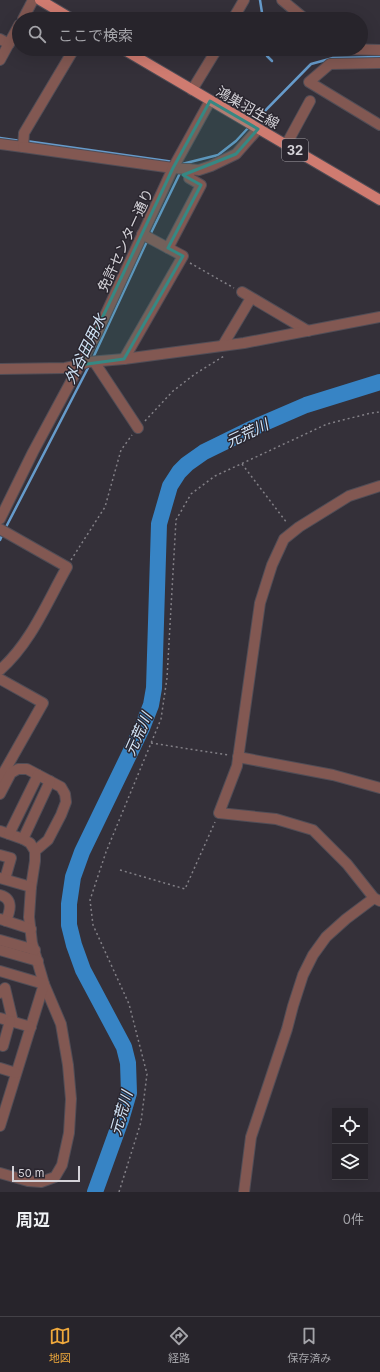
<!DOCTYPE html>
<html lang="ja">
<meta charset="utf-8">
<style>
:root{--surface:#27242b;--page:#2f2c33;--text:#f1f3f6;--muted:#a4a4a9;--line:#434147;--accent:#eea83c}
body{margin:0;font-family:Inter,"Noto Sans JP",sans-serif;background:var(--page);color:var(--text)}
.controls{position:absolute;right:12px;bottom:12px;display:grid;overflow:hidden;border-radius:0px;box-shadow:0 4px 16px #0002}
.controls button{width:36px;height:36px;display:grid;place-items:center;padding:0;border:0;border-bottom:1px solid var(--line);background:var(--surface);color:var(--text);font:20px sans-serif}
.scale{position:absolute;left:12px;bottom:10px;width:68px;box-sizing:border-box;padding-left:4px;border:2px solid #d4d2d8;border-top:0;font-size:11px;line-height:14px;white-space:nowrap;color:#d4d2d8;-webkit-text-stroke:3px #2a262f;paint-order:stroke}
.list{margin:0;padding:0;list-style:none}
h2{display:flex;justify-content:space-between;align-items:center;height:52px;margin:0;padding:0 16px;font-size:17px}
h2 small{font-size:13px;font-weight:400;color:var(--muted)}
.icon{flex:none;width:22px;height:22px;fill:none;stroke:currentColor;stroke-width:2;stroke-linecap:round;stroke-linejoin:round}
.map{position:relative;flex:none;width:380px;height:1192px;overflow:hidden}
.search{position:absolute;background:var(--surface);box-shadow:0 4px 16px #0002;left:12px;right:12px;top:12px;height:44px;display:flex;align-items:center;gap:10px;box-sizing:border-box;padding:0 14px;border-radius:22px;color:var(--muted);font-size:15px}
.sheet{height:124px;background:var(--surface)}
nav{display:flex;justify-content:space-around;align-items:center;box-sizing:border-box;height:56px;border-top:1px solid var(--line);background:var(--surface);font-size:11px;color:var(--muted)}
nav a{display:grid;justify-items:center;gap:2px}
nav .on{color:var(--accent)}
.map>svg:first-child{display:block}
</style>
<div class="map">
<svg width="380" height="1192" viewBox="0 0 380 1192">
<rect width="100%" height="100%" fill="#343039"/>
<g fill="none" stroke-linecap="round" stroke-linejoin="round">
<g stroke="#669bcb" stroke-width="2.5">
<polyline points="260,0 263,19"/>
<polyline points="267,49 267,56 272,61"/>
<polyline points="254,122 311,64 333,58 380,57"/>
<polyline points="0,138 21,141"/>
<polyline points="26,141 174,162"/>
<polyline points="182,164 218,155 236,141 249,127"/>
<polyline points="150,235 181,171"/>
<polyline points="93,358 148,239"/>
<polyline points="5,529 90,364"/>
<polyline points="0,540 3,533"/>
</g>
<polyline stroke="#3784c5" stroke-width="16" points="95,1192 121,1120 129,1093 128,1063 124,1047 83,970 74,945 69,925 69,904 73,877 82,852 142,728 151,705 154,688 159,524 170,486 179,472 187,464 204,452 253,428 306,405 380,382"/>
<g stroke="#514d56" stroke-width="12">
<g id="minor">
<polyline points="282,0 305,19"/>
<polyline points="23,19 33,0"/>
<polyline points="233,19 244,0"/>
<polyline points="0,39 9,44"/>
<polyline points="343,49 380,50"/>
<polyline points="0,60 19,25"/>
<polyline points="380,63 330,64 309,82 380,125"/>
<polyline points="192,90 217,49"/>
<polyline points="0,144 23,147 24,133 74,49"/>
<polyline points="286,145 310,101"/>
<polyline points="23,147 173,168 199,170 211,166 236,154 258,129"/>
<polyline points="142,234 168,248"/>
<polyline points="242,292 308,331"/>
<polyline points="223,345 251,298"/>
<polyline points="124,359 183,256 168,248 201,185 189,178 189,169"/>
<polyline points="95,363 138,428"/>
<polyline points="0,369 65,368 80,365 88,362 124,359 244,343 380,317"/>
<polyline points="380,486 349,496 299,527 284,539 272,565 260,603 237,766 219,813 276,819 313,830 347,864 374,898 380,901"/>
<polyline points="0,519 33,452 97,333 173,168 210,101"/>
<path d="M0,529l67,38c-20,35 -36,76 -67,103"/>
<polyline points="0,679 43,703 0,779"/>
<polyline points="238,757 333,775 380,788"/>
<polyline points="0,794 11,773 18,769 27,769 61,787 65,794 66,802 61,815 48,840 35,851"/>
<polyline points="0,831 23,839 30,843 35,851 35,861 31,887 29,917 32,943 44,984 61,1024 68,1065 71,1099 69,1133 62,1165 55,1177 41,1182 28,1181 0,1173"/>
<polyline points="9,834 38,775"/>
<polyline points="23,839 50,781"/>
<polyline points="0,855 11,858 5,879"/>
<polyline points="0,878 31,887"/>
<path d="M0,895c14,4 10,16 6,26"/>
<polyline points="0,919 31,929"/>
<polyline points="0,940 35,950"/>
<polyline points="0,950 38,961"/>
<polyline points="0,971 44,984 0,1126"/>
<polyline points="0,993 5,988 13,1022"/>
<polyline points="0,1018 31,1027"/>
<polyline points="0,1045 3,1046 10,1021"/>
<polyline points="0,1068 16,1073"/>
<polyline points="244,1192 251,1137 287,1029 293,1006 303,975 313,955 326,937 346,919 374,898"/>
</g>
</g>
<g stroke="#514d56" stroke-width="12">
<g id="major">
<polyline points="40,0 72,19"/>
<polyline points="123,49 380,200"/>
</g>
</g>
<g stroke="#838087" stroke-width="1.5" stroke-dasharray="2 3" stroke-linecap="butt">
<polyline points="190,263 234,288"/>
<polyline points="145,421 173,391 195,374 224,356"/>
<polyline points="242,464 287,523"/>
<polyline points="71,560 105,507 121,450 132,435"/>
<polyline points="151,743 228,755"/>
<polyline points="120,870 185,889 215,822"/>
<polyline points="119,1192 141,1122 147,1074 129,1004 93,925 90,900 106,852 161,719 167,678 176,520 191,494 215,476 327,424 371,413 380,412"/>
</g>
<use href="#minor" stroke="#825852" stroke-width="10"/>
<use href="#major" stroke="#cf7b70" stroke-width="10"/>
</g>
<path fill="#368883" fill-opacity="0.2" stroke="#368883" stroke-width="3" stroke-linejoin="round" d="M210,101l48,28 -22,25 -53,21 18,10 -33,63 15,8 -59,103 -44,6 93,-197z"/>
<g text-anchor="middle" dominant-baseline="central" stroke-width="3" stroke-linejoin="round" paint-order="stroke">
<rect fill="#2a262f" stroke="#a19ea5" stroke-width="1" x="282" y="139" width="26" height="22" rx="3"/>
<g font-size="13" font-weight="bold" fill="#d4d2d8">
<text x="295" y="150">32</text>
</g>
<g font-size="14" fill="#d4d2d8" stroke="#2a262f">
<text transform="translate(248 107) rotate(30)">鴻巣羽生線</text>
<text transform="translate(125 240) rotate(-65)">免許センター通り</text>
</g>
<g font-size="15" font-style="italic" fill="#d2e4f6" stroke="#2a262f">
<text transform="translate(85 349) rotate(-64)">外谷田用水</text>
<text transform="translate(247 433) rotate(-25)">元荒川</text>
<text transform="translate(138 734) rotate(-66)">元荒川</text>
<text transform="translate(121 1113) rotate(-74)">元荒川</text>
</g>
</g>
</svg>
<div class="controls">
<button><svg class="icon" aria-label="locate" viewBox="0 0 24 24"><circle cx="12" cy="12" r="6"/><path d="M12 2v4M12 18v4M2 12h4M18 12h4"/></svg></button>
<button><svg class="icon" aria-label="layers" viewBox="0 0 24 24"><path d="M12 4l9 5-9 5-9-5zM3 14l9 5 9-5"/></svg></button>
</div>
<div class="scale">50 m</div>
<div class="search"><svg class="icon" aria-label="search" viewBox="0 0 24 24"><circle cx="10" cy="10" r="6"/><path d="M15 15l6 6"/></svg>ここで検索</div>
</div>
<section class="sheet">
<h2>周辺<small>0件</small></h2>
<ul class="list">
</ul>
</section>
<nav>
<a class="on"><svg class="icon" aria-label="map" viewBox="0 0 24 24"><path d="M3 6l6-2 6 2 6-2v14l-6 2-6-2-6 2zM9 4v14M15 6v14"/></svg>地図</a>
<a><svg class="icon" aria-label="directions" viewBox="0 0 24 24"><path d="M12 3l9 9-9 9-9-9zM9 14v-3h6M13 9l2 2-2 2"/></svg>経路</a>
<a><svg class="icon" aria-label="saved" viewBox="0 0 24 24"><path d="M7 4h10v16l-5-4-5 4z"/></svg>保存済み</a>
</nav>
